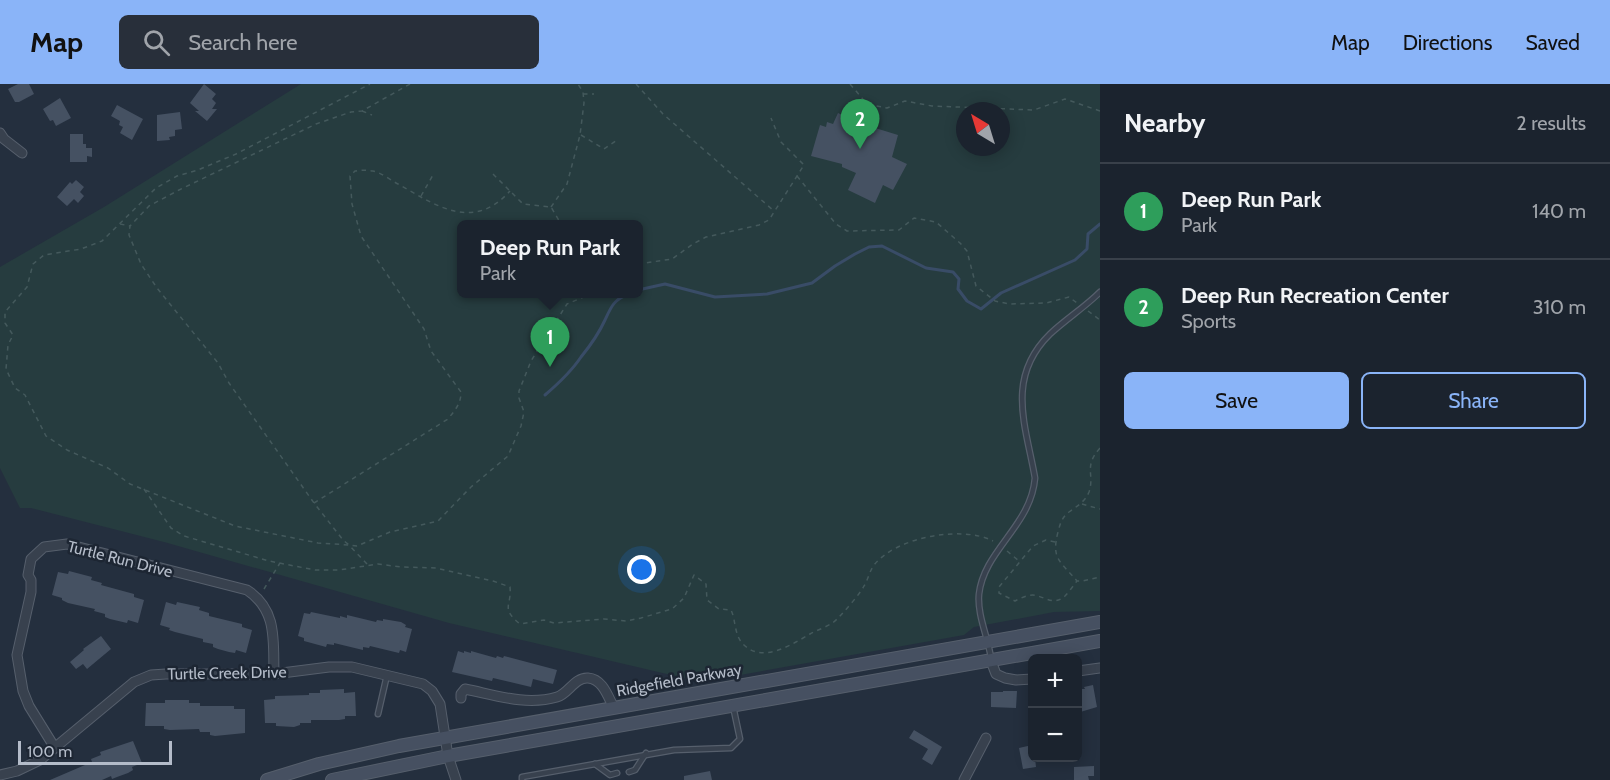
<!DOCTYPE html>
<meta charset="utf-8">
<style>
:root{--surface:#1b232e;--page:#282f3a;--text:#f1f3f6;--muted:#a0a4aa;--line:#39404a;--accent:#8ab4f8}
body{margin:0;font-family:Cabin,sans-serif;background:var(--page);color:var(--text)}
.controls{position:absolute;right:18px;bottom:18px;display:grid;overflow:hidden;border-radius:9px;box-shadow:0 3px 15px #0003}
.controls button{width:54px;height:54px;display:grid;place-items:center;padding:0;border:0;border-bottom:2px solid var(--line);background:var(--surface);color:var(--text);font:30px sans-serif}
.compass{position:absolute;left:956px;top:18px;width:54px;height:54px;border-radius:50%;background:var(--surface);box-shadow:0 3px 15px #0003;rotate:322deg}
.scale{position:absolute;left:18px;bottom:15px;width:154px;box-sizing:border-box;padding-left:6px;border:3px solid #b4bcc9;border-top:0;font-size:16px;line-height:21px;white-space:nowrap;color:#b4bcc9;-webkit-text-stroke:4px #1d2633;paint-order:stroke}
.you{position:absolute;left:642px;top:486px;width:21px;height:21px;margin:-15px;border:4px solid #fff;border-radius:50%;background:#1a73e8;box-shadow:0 0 0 9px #1a73e833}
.badge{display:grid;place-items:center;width:39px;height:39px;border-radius:50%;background:var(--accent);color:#fff;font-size:20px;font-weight:700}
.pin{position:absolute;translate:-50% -50px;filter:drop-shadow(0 2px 3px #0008)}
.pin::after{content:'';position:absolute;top:32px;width:21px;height:18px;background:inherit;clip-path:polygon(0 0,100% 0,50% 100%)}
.popup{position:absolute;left:457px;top:136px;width:186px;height:78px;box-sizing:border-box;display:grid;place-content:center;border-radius:9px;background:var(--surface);filter:drop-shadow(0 2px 4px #0005);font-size:20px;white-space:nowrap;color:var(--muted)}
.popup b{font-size:22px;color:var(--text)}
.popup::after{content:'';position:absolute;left:50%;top:100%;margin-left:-12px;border:12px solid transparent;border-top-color:var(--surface)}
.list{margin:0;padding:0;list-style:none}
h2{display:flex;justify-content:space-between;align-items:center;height:78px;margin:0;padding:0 24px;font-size:26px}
h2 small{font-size:20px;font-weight:400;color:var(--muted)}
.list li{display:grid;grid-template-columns:39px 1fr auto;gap:18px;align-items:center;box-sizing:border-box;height:96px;padding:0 24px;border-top:2px solid var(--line)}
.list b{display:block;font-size:22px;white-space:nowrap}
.list p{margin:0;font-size:20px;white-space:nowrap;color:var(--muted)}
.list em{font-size:20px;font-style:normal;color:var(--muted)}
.actions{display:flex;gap:12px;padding:18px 24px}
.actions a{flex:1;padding:14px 0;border:2px solid var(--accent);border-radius:9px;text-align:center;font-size:21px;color:var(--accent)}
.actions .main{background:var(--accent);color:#111}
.icon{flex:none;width:33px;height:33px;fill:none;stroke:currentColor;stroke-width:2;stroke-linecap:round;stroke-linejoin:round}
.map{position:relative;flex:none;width:1100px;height:696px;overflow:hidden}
header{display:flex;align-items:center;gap:36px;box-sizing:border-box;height:84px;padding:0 30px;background:var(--accent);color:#111}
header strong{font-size:28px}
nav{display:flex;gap:33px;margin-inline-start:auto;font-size:21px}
.search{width:420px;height:54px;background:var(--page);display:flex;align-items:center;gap:15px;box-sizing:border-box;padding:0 21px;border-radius:9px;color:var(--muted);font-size:22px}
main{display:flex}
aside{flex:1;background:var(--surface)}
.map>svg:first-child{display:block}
</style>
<header>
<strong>Map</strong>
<div class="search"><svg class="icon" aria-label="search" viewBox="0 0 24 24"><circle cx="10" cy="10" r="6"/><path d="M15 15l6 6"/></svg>Search here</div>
<nav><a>Map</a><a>Directions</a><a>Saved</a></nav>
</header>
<main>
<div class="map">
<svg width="1100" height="696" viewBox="0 0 1100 696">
<rect width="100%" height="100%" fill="#242f3e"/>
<path fill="#263c3f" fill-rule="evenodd" d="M301,0h799v527l-46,1 -80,15 -10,8 -263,47 -252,-59 -285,-81 -133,-34h-11l-20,-40v-201l104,-60zM965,27h36v36h-36zM462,140h176v70h-176z"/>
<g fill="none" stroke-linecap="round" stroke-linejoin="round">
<g stroke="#394c67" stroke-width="3">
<polyline points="638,206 665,200 715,213 767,210 812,199 835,182 855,170 869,163 882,162 926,184 953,188 959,195 958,205 967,217 981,225 1001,209 1075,176 1087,165 1088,150 1100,140"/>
<path d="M545,311c14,-12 26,-23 36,-38 9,-11 18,-24 24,-37 6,-13 9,-21 24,-26"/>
</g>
</g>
<g fill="#455162">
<polygon points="18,0 29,0 34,10 19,18 15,18 8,5"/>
<polygon points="204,0 216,10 212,15 216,19 212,25 217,25 207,37 195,27 199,27 190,19"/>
<polygon points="60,14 71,34 56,42 53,36 50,37 43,25"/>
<polygon points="117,21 143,35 132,56 120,49 123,43 119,41 120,37 111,32"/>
<polygon points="180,28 182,45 175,46 175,52 169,53 170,56 157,57 157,31"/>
<polygon points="838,29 862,40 862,38 873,41 872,43 898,51 892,73 907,80 893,106 883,101 875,119 848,106 856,89 842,83 842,80 811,72 820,41 826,43 827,38 833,40"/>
<polygon points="70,50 83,50 83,60 86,60 86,64 92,64 92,73 87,72 87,78 70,78"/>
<polygon points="76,96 84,103 80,108 84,112 78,119 74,115 67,122 57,113 70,98 72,100"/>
<polygon points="69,487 92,493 91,496 102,499 101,501 134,510 134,513 144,516 138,539 128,536 127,539 110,535 105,533 105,530 94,527 95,525 68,519 62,516 62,514 52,511 58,488 68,490"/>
<polygon points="166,518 176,521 177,518 200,523 199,526 209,529 209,532 242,540 242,543 252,546 246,569 236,566 235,569 229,568 218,565 213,563 213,560 203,558 203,555 175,548 169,546 170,544 160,541"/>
<polygon points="311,528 340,534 340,532 347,534 347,531 376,538 377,536 383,537 383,535 401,538 406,541 405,543 412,545 406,568 400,566 399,569 370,562 369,564 363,563 363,566 334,559 334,561 327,560 326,563 304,557 304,554 298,552 304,529 310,530"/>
<polygon points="101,552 111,565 87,585 83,580 76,585 70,578 84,566 83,565"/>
<polygon points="458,567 464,569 464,567 471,569 471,567 496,574 497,572 503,574 504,572 557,586 553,600 533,595 531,603 493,594 492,597 452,588"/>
<polygon points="1093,601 1097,623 1077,629 1077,605 1085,605 1084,603"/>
<polygon points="344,605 344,609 355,608 356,632 345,632 345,635 339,636 311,636 311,639 300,639 300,641 294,643 276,642 276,639 265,639 264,616 275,615 275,612 309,611 309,609 320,609 320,606"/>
<polygon points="1003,607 1017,607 1016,624 991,623 991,608 1003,608"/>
<polygon points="165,616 189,616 189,619 200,619 200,622 234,622 234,625 245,625 245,649 215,652 210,651 210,648 200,648 199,645 170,646 164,645 164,642 145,642 146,619 165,619"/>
<polygon points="914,646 942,663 932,681 922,675 928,665 909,654"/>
<polygon points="133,657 142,679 132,683 133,686 128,689 117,693 112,695 111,692 102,696 50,696 92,678 91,675 101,671 100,668"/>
<polygon points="1032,661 1032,674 1035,674 1036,683 1023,685 1019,664"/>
<polygon points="1094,682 1094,692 1088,692 1089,696 1074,696 1074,683"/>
<polygon points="710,687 712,696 684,696 684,692"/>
</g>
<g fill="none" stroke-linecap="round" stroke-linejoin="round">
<g stroke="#565f6c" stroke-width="7">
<g id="lane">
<path d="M991,574c-3,-21 -14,-43 -12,-64 5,-44 52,-68 56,-116 -9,-52 -30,-100 15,-144 16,-15 35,-27 50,-42"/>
<polyline points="378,630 387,591"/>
<polyline points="595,680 610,691 617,689"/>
<polyline points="629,688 635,686 646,669"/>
<polyline points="522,696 522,693 674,666 731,664 740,655 733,622"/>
</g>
</g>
<g stroke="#565f6c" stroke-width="11">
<g id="street">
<polyline points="0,49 4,55 22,69"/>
<polyline points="991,577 996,590 1005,594 1016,596 1032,595"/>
<polyline points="1078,587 1100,584"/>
<path d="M461,614v-4l4,-5c30,6 61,17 92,8 11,-3 18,-20 31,-19 15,1 20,19 26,30"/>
<path d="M55,664l-26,-42 -6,-15 -6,-36 14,-63v-12l-3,-5 3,-16 13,-12 23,-3 180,46c31,20 26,52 27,84"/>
<polyline points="0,691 17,687 40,676 134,598 151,591 166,590 274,590 329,583 352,583 423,600 432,607 440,620 448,672 456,696"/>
<polyline points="964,696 986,654"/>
</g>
</g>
<g stroke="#565f6c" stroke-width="14">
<g id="secondary">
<polyline points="267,696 319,680 399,662 1100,538"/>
<polyline points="332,696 448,672 1100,557"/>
</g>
</g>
<g stroke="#44595c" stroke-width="1.5" stroke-dasharray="4.5 4.5" stroke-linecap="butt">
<polyline points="410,0 362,27 351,28 316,40 179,106 149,122 130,142 129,151 141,180 157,204 218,279 229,299 314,419 343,456 349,461 357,462 390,448 438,437 471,403 508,372 521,342 524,328 519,314 519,307 531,277 567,220 591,210"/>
<polyline points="636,0 663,30 774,127"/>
<polyline points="850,0 867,20 887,24 905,17 932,22 1034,26 1065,15 1100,27"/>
<polyline points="583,10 594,10"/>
<polyline points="362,27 372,31"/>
<polyline points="581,51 604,65 617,56"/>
<polyline points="493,90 523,120 551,123 561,140"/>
<polyline points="797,92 836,140 847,147 899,146 914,134 936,138 960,159 967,167 976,202 995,217 1009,220 1046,219 1069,213 1077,219"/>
<polyline points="421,112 433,91"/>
<polyline points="551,123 567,100 580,51 584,19 583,8 578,0"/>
<polyline points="120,140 130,142"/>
<polyline points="638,180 672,175 693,160 706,153 759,141 769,136 804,81 781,58 771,34"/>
<polyline points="1088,227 1100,236"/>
<path d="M1100,364c-17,19 -5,26 -11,44 -4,10 -12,14 -20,20 -7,5 -9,12 -11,20 -7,27 2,29 19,49h6l17,-4"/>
<path d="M144,405l27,39 13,8 85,25 46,9h24l39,-6 23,3 35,1 57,13 17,6c2,19 -10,21 10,37l24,-4 10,3 50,-4 22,2 15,-3 31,-9 12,-11 10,-23 12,9 1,16 12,9 12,1c5,10 3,25 12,34 19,20 48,1 67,-10 9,-5 21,-8 28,-16 6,-6 22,-24 26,-32 4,-6 5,-14 10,-21 22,-28 88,-40 119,-24"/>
<path d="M314,419l134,-84c7,-9 13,-15 13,-27l-30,-41 -7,-22 -63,-93 -9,-32 -2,-28 5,-5c6,-1 12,-1 18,0 9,2 17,9 25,13 39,22 75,48 112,7"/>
<polyline points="1082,420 1100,425"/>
<path d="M1055,458l-9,-2 -13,6 -34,41v6l16,8c6,-3 15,-8 23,-5 10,3 17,9 27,0 4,-4 8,-10 12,-15"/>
<polyline points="1007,467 1019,477"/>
<polyline points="367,480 349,461 318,459 235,442 130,400 108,384 67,366 46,352 25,311 15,304 6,285 8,261 13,251 5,239 5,228 27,203 33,180 44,171 81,165 102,157 156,104 177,92 198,86 236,70 370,0"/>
<polyline points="264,505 280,479"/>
</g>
<use href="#lane" stroke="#38414e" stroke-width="4.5"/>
<use href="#street" stroke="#38414e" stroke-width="9"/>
<use href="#secondary" stroke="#465061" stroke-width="12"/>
</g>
<g text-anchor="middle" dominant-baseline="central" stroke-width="5" stroke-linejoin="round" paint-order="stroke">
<g font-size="16" fill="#b4bcc9" stroke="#1d2633">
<text transform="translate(120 475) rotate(14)">Turtle Run Drive</text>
<text transform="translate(227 589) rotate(-1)">Turtle Creek Drive</text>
<text transform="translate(679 596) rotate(-10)">Ridgefield Parkway</text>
</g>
</g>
</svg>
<div class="controls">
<button>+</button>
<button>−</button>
</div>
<svg class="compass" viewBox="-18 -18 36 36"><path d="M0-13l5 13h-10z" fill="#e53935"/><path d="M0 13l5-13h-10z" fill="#a0a4aa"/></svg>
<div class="scale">100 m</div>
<div class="you"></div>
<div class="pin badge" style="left:550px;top:283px;background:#2e9e5b">1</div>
<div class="popup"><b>Deep Run Park</b>Park</div>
<div class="pin badge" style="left:860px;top:65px;background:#2e9e5b">2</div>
</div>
<aside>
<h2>Nearby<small>2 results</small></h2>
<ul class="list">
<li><span class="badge" style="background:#2e9e5b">1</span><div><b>Deep Run Park</b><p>Park</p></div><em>140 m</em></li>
<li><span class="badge" style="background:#2e9e5b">2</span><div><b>Deep Run Recreation Center</b><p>Sports</p></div><em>310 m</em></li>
</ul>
<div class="actions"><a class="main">Save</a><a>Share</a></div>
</aside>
</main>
